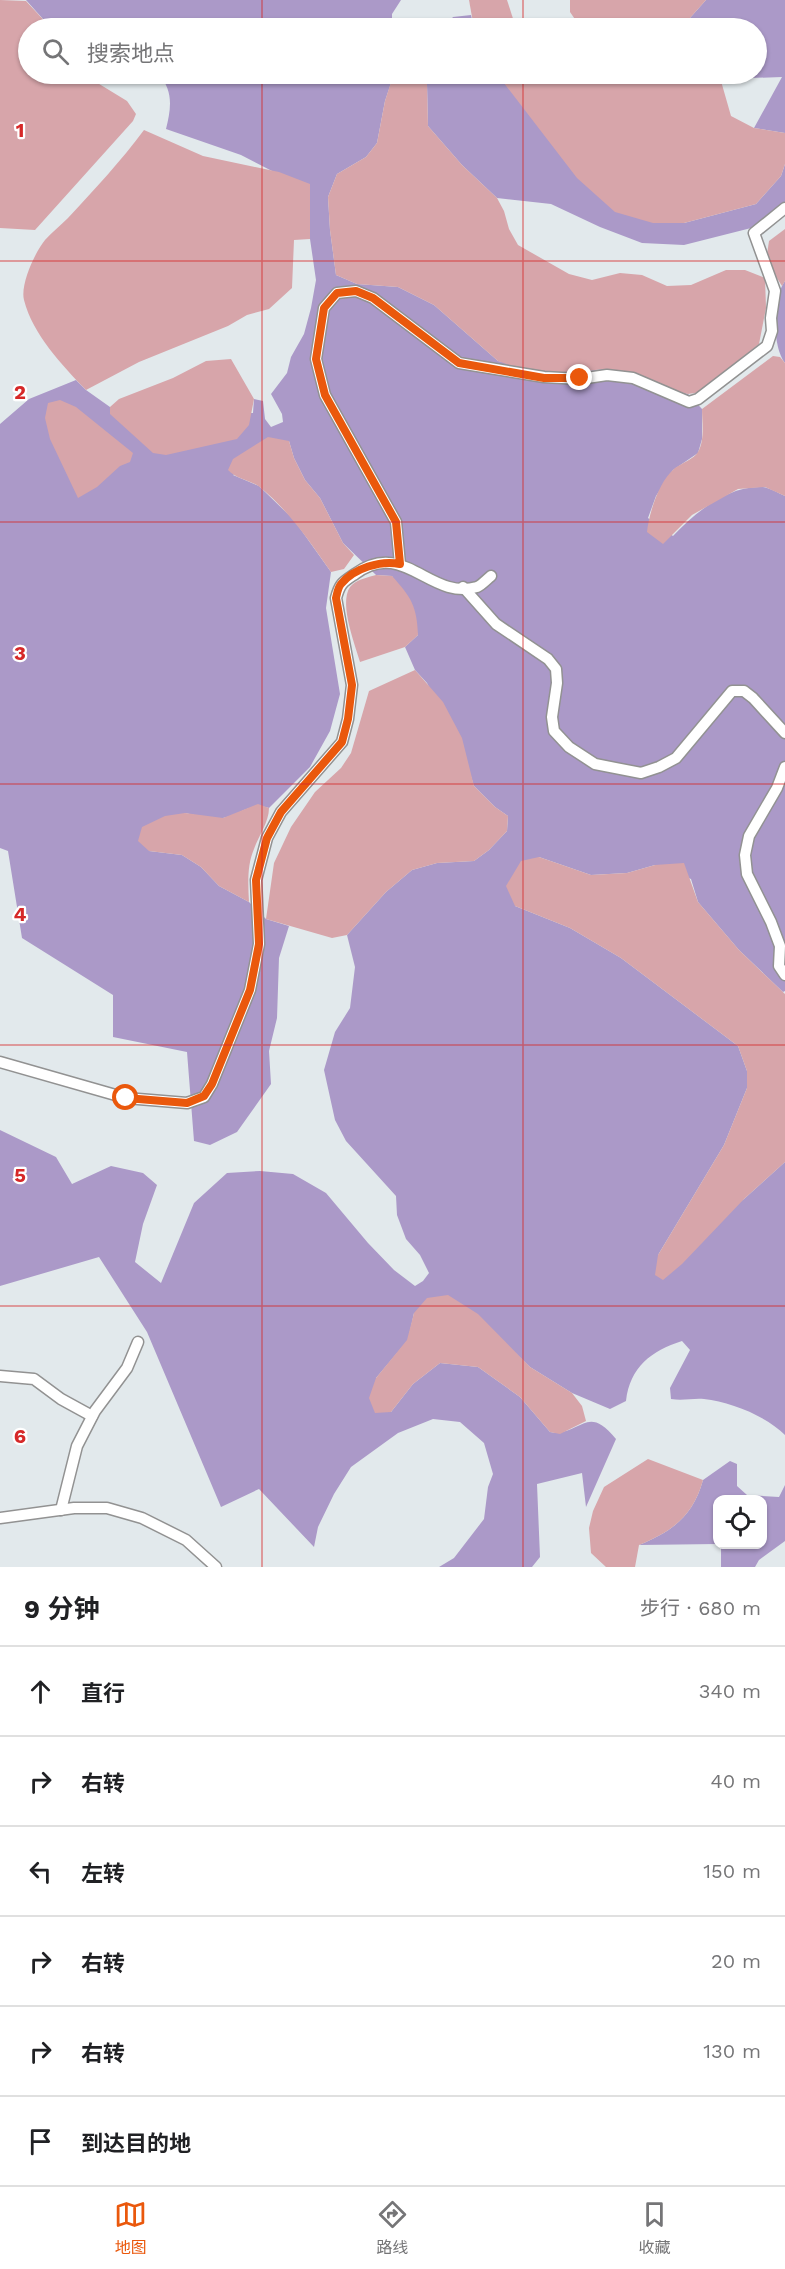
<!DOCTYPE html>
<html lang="zh">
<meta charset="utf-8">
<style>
:root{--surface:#fff;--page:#f2f2f2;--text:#202124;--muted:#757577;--line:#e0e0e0;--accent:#ea580c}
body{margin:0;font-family:"Work Sans","Noto Sans SC",sans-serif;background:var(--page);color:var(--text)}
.controls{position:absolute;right:18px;bottom:18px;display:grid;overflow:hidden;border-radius:12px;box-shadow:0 2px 4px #0004}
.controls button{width:54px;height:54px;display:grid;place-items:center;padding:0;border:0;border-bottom:2px solid var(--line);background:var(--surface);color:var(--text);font:30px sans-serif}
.stop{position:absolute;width:18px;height:18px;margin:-14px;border:4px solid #ea580c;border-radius:50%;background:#fff}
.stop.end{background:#ea580c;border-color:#fff;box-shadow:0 2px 6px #0008}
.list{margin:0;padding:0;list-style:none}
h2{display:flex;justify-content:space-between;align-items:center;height:78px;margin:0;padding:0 24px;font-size:26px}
h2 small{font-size:20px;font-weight:400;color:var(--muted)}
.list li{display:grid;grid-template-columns:39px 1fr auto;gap:18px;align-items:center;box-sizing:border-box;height:90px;padding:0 24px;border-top:2px solid var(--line)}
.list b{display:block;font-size:22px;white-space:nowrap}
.list em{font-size:20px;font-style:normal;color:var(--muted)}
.icon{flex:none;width:33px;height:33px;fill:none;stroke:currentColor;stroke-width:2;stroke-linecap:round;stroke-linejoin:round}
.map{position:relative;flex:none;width:785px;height:1567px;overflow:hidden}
.search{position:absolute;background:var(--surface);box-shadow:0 2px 4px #0004;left:18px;right:18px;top:18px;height:66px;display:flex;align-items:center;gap:15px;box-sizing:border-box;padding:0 21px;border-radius:33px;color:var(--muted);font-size:22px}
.sheet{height:618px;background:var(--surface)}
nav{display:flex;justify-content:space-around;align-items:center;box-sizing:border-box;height:84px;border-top:2px solid var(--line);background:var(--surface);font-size:16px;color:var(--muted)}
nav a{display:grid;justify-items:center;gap:3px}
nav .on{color:var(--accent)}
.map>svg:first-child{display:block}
</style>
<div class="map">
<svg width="785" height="1567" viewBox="0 0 785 1567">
<rect width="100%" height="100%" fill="#e2e9ec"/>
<g fill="#ab99c8">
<polygon points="26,0 401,0 392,14 392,28 51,28"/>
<polygon points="706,0 785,0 785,133 754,128 782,77 720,79 719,74 756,74 756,28 681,28"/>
<polygon points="471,15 474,28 444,28 453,17"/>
<path d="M158,74h244l-9,3 -8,24 -8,42 -11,14 -29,17 -9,23 2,33 6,45 21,9 41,3 36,18 64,56 66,13 39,-5 29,3 33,16 23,6 14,15v30l-4,14 -25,17 -17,26 -8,22 25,18c23,-24 55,-51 90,-49 7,1 15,6 22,9v495l-2,1 -44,-42 -41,-48 -7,-23 -36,-14 -28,8 -36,2 -52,-18 -24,49 55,22 51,30 117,88 9,25v17l-23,57 -66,110 86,-56 41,-37v273c-19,-19 -54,-33 -81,-36 -11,-1 -21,2 -33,0l-1,-11 20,-38 -8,-9c-31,10 -52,26 -56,60l-16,8 -38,-16 -42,-26 -20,-19 -96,-35 -6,27 -32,38 15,34 22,-28 27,-21 38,4 42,30 30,35c31,5 36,-30 66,7l-30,68 -4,-34 -45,11 3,73 -8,10h-93l15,-9 30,-39 4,-32 5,-13 -9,-31 -24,-21 -27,-3 -35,14 -47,34 -17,27 -16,33 -4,20 -55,-58 -38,18 -74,-175 -48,-75 -99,29v-156l56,27 16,27 39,-18 32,7 14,12 -14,39 -8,38 26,21 33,-80 33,-30 33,-2 33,3 33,19 42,50 26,27 21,16 8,-5 6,-8 -9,-18 -14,-16 -9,-24 -1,-19 -50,-55 -11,-21 -11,-50 11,-38 15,-24 5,-41 -8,-32 39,-43 26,-22 25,-7 37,-2 15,-11 18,-19 1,-15 -13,-9 -21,-21 -7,-22 -40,-81 -12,-13 -10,-23 13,-12 -26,-59 -16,-1 -33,-32 -23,-45 -15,-18 -11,-22 -5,-17 -56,34 26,11 35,34 37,52 -5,36 14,86 -10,37 -20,36 -41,41c-20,-6 -28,7 -46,10 -12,2 -27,-3 -38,-5l-36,38 33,4 19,12 18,19 30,16 17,17 23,7 -10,32 -2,60 -8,33 2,33 -34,48 -27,13 -16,-4 -7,-89 -74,-15v-42l-91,-57 -14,-87 -8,-3v-424l29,-25 47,-19 10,10 24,17v7l143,-1 1,-14 9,2 2,18 6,8 12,-5 -1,-8 -11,-20 16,-21 4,-16 13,-23 7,-26 5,-28 -6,-41 -38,-68 -31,-16 -75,-26c5,-20 8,-39 -8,-55z"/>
<polygon points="418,74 497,74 511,91 684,223 756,204 781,176 785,164 785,205 763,225 684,245 642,243 600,227 551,204 497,198 462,165 428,126 427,84"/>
<path d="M785,281v82c-13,-16 -13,-65 0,-82z"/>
<path d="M730,1461l7,3v22l10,9 32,2 6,-12v56l-26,19 -4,7h-34v-22l41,-1v-44h-44l-1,44 -78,1c34,-14 54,-29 64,-65z"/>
</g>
<g fill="#d7a5aa">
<polygon points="0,0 26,1 51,28 28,28 28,74 87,74 91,79 127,101 136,114 133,121 35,230 0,228"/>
<polygon points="469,0 507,0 516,28 474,28"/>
<polygon points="570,0 706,0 681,28 581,28 570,12"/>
<polygon points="402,74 418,74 427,84 428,126 462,165 497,198 504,211 509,229 518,245 569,274 592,280 620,273 642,275 667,286 691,285 726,270 745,270 765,278 766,308 759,344 702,392 688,394 665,388 632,372 603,369 564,374 530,372 498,361 434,305 398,287 357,284 336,275 330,230 328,197 337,174 366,157 377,143 385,101 393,76"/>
<polygon points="497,74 719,74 731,116 754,128 785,133 785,164 781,176 756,204 684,223 653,223 615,212 577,178"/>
<path d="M144,130l59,26 76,16 31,12v55l-16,1 -2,48 -23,21 -22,6 -19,11 -89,36 -53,28c-24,-25 -53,-55 -62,-90 -4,-15 11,-48 21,-60 7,-8 16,-15 23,-22 26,-28 53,-57 76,-88z"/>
<polygon points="785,229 785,281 782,286 766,261 769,241"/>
<path d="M773,356l7,1 5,6v133l-20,-9 -27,2 -46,26 -29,29 -16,-12c2,-19 12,-51 28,-64 7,-5 19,-9 23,-16 7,-12 4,-30 4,-43z"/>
<polygon points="231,359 254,399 249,425 237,439 166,455 153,453 110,414 110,407 119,399 173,378 206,361"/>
<polygon points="60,400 76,407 133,453 130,462 120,466 97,487 78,498 50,439 45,418 48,403"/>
<path d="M268,437l21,4 5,17 11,22 15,18 23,45 11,12 -10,14 -13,3c-21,-30 -42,-61 -70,-84 -9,-8 -24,-8 -33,-18l5,-11z"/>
<path d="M376,575l16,1c19,21 25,30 26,59l-13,12 -45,15c-5,-18 -24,-65 -7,-78 6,-5 16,-7 23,-9z"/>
<polygon points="415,670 443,702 462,738 474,786 495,807 508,816 507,831 489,850 474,861 437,863 412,870 386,892 347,935 332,938 266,919 274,863 291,827 315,792 341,768 351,753 369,691"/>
<path d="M258,804l11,4c0,14 -10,27 -15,41 -7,16 -6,35 -5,53l-30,-16 -18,-19 -19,-12 -33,-4 -11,-10 4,-14 23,-11 20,-3 38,5z"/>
<polygon points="539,857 591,875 627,873 655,865 684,863 698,902 739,950 785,994 785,1162 744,1199 682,1264 663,1280 655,1275 658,1255 724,1145 747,1088 747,1071 738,1046 621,958 570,928 515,906 506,886 521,861"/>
<polygon points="448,1295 478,1314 530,1367 572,1393 582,1406 586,1421 560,1434 550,1432 520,1397 478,1367 440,1363 413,1384 391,1412 375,1413 369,1398 376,1378 407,1340 414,1313 427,1298"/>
<path d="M648,1459l55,21c-10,36 -30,51 -64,65l-4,22h-29l-15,-14 -2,-25 4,-17 11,-24z"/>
</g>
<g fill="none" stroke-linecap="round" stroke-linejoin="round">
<g stroke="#929292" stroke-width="13">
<g id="street">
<polyline points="400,564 396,522 325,395 316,359 324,308 337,293 356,291 373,298 459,363 544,377 580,379 607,375 633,378 689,402 698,399 767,346 772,331 771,318 775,291 754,233 785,208"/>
<polyline points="463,587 496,624 548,659 556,669 557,683 552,717 554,731 569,747 595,764 641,773 659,767 676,758 732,691 744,691 753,698 785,733"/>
<polyline points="785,767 777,788 749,836 745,855 747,874 771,922 780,946 779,966 785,975"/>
<path d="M0,1062l126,36 61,5 17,-6 8,-13 38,-94 9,-46 -3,-64 11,-42 14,-26 61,-70 6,-23 4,-34 -16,-87c4,-15 7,-16 19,-24 49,-36 75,27 122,13 5,-2 10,-8 14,-11"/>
<polyline points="0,1376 34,1379 61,1399 92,1416"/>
<polyline points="61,1510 77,1446 95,1411 127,1368 138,1342"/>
<polyline points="0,1518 74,1508 107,1508 142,1518 186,1540 216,1567"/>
</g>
</g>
<use href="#street" stroke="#fff" stroke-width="10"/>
</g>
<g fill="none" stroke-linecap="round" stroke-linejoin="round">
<path stroke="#ea580c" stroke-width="8" d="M126,1098l61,5 17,-7 8,-12 38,-94 9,-46 -3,-64 11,-42 14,-26 61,-70 6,-23 4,-34 -16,-87c1,-4 2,-11 5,-14 13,-16 40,-24 59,-20l-4,-42 -71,-127 -9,-36 8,-51 13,-15 19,-2 17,7 86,65 85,15h36"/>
</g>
<path fill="none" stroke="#d62828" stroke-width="1.5" stroke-opacity="0.55" d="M262,0v28M523,0v28M262,74v1493M523,74v1493M0,261h785M0,522h785M0,784h785M0,1045h785M0,1306h785"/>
<g font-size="20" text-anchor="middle" font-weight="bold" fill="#d62828" stroke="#fff" stroke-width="4.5" stroke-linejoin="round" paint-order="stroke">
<text x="20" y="137">1</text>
<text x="20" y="399">2</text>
<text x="20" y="660">3</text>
<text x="20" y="921">4</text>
<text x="20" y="1182">5</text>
<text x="20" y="1443">6</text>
</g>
</svg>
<div class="controls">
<button><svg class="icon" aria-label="locate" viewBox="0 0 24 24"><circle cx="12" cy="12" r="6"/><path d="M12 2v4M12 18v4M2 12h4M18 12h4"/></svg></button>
</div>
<div class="stop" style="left:126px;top:1098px"></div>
<div class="stop end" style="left:580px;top:378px"></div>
<div class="search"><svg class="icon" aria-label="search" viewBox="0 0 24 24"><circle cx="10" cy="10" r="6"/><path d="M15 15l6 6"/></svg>搜索地点</div>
</div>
<section class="sheet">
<h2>9 分钟<small>步行 · 680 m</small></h2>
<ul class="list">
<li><svg class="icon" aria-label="ahead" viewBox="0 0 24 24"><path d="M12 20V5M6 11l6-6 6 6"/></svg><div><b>直行</b></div><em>340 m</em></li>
<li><svg class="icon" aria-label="right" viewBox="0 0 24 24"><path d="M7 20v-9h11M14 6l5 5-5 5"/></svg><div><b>右转</b></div><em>40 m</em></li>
<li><svg class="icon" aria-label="left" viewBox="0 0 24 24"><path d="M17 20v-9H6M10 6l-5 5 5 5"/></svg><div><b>左转</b></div><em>150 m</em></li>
<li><svg class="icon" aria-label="right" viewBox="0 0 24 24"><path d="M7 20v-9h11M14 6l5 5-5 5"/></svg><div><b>右转</b></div><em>20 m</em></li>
<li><svg class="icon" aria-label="right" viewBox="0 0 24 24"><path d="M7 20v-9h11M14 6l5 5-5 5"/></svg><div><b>右转</b></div><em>130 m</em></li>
<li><svg class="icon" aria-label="arrive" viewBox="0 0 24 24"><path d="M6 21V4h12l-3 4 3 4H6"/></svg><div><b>到达目的地</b></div></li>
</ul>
</section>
<nav>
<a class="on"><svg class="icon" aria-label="map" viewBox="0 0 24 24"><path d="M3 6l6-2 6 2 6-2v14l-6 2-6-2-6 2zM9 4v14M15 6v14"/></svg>地图</a>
<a><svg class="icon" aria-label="directions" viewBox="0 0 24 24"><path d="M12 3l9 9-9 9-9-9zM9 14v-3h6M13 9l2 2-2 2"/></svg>路线</a>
<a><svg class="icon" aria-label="saved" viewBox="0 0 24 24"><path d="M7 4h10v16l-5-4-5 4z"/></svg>收藏</a>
</nav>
